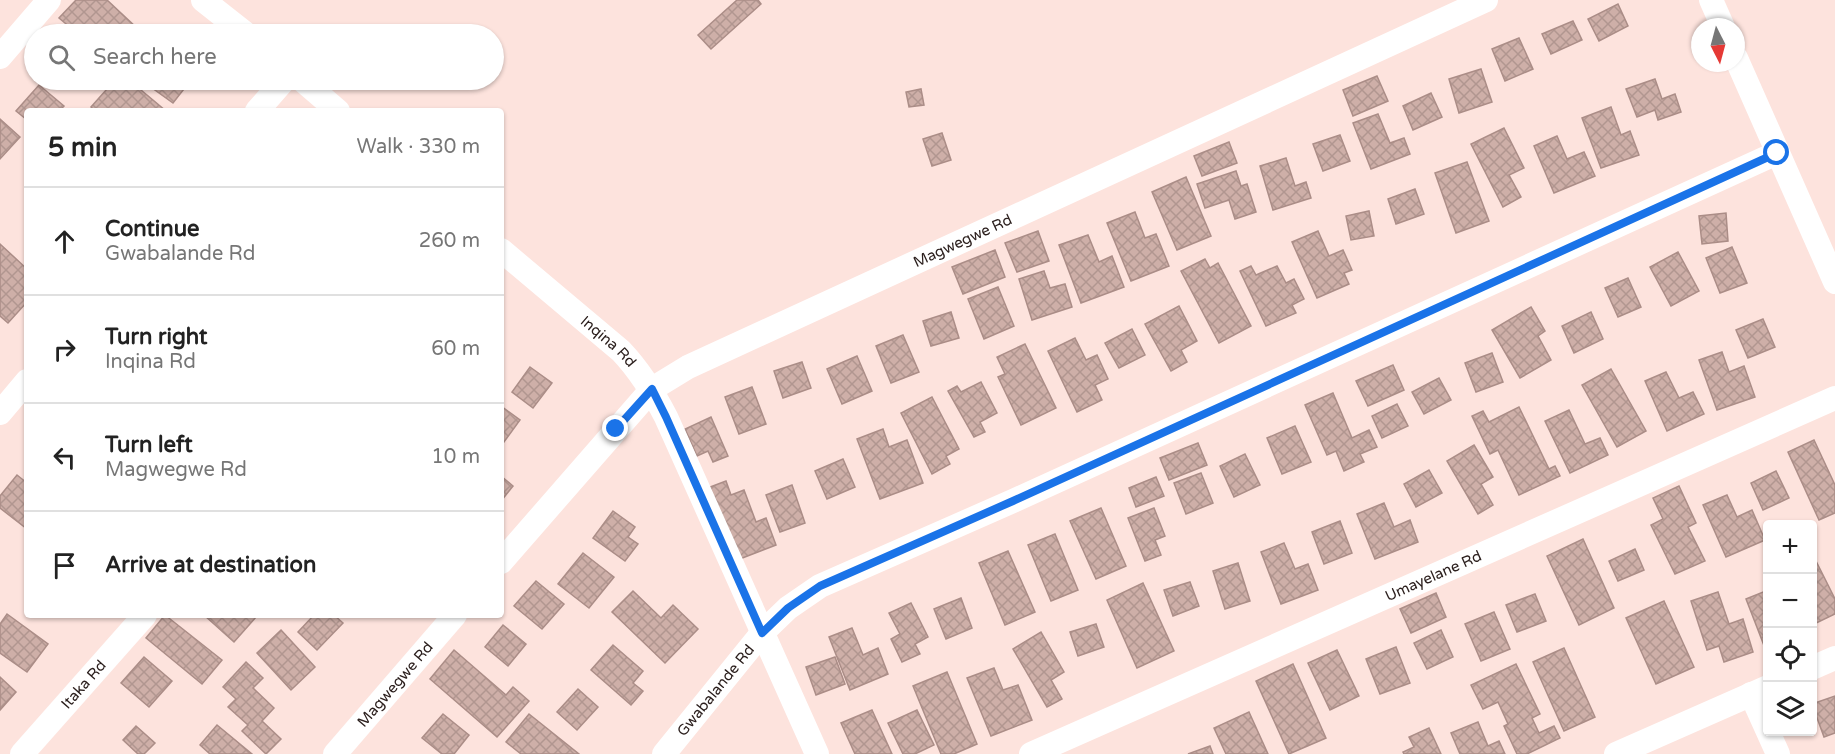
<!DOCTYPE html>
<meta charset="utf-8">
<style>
:root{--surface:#fff;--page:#f6f6f6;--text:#222;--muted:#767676;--line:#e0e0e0}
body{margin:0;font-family:"Varela Round",sans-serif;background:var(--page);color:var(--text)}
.controls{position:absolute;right:18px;bottom:18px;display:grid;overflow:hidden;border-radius:6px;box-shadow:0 2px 4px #0004}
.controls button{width:54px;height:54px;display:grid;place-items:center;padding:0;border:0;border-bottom:2px solid var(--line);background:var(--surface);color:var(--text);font:30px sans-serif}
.compass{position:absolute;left:1691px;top:18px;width:54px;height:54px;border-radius:50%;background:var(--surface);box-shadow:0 2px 4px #0004;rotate:174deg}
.stop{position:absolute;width:18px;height:18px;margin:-14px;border:4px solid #1a73e8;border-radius:50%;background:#fff}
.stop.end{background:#1a73e8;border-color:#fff;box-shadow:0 2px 6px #0008}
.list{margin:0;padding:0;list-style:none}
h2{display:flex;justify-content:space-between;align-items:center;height:78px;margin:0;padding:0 24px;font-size:26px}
h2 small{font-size:20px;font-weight:400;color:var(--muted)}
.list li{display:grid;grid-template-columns:39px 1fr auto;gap:18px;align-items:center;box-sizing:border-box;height:108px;padding:0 24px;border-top:2px solid var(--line)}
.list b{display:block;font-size:22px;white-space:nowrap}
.list p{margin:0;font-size:20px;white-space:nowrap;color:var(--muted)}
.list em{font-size:20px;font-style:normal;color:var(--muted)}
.icon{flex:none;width:33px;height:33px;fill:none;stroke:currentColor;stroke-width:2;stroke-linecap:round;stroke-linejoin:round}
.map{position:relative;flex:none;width:1835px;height:754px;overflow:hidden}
.search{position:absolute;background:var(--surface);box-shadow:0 2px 4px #0004;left:24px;top:24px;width:480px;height:66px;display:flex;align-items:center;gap:15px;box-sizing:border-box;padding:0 21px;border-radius:33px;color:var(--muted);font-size:22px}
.panel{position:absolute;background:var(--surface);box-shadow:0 2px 4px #0004;left:24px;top:108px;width:480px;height:510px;border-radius:6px}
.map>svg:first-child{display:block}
</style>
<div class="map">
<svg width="1835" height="754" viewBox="0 0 1835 754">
<defs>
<pattern id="building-cross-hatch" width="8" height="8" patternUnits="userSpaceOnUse" patternTransform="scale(1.5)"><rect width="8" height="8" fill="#ceafa8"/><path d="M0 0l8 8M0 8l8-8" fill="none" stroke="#b19690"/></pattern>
</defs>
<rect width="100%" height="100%" fill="#fde3dd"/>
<g fill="url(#building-cross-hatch)" stroke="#ab8d87" stroke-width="1.5">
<polygon points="76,0 107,0 138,29 132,34 78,34 59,18"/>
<polygon points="737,0 758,0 761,4 711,49 698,35"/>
<polygon points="1618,4 1628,26 1599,41 1588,19"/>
<polygon points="1573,21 1582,40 1551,54 1542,34"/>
<polygon points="1519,38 1533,69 1505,81 1492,49"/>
<polygon points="1481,69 1492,102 1459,113 1449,79"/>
<polygon points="1377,76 1388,101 1353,116 1343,90"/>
<polygon points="1655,79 1662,99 1675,94 1681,112 1658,120 1655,110 1637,117 1626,89"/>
<polygon points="115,80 129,80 166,111 95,111 91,107"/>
<polygon points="141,80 191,80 173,103"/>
<polygon points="39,85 64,106 59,111 27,111 27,120 16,111"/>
<polygon points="921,89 924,105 909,107 906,92"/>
<polygon points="1431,93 1442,117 1413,130 1403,106"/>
<polygon points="1611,107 1621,135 1630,131 1639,155 1601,168 1582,118"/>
<polygon points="1378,114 1390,143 1404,138 1410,154 1371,169 1353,123"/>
<polygon points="0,119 20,137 0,159"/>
<polygon points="1504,128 1524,168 1509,175 1521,197 1503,207 1471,144"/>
<polygon points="942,133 951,160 932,166 923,139"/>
<polygon points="1340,135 1350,161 1323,171 1313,144"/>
<polygon points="1557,136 1567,159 1584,152 1595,176 1554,193 1534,146"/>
<polygon points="1229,142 1237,163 1202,176 1194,156"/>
<polygon points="1286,158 1295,186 1306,182 1311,198 1273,210 1260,166"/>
<polygon points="1467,162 1489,221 1456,233 1435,173"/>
<polygon points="1236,171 1241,186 1247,184 1256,212 1235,219 1229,200 1205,208 1197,184"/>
<polygon points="1186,177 1211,236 1177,250 1152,192"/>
<polygon points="1415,189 1424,214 1396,224 1388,199"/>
<polygon points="1369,211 1374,236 1351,240 1346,216"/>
<polygon points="1135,212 1145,238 1156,234 1169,266 1131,281 1107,223"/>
<polygon points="1726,213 1728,241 1702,244 1699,216"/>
<polygon points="1038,231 1049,261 1017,272 1005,243"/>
<polygon points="1318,231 1329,256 1343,250 1352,270 1344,273 1349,284 1317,298 1292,242"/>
<polygon points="1088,235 1099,262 1112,256 1124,287 1081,303 1059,245"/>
<polygon points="0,244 27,269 27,302 8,323 0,316"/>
<polygon points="1732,247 1747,283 1720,293 1706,258"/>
<polygon points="995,250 1005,277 963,294 952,267"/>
<polygon points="1678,252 1699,291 1671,306 1650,267"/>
<polygon points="1205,259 1210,268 1218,263 1251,326 1219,343 1181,271"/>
<polygon points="1251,266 1256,275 1277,266 1286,283 1294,279 1304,299 1292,305 1296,313 1266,326 1240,271"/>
<polygon points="1044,271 1050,288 1065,284 1072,307 1032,320 1019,279"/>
<polygon points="1628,278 1641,307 1618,317 1605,288"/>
<polygon points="998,287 1014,326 984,339 968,299"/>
<polygon points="1179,306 1197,341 1181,350 1187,362 1171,371 1145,324"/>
<polygon points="1531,307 1545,331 1538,336 1551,360 1520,378 1492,330"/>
<polygon points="951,312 959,338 931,346 923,321"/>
<polygon points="1591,312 1603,339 1574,353 1562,326"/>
<polygon points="1763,319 1775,347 1748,358 1736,330"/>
<polygon points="1132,329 1145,355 1119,368 1105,343"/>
<polygon points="903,335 919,372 891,383 876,346"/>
<polygon points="1075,338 1086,360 1097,355 1108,379 1095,385 1102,400 1077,412 1048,351"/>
<polygon points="1025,344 1056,408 1021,425 998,377 1005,374 997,357"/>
<polygon points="1722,352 1729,372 1744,366 1755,397 1717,410 1699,360"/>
<polygon points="1492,353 1503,382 1476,392 1465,363"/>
<polygon points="857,356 872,391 842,404 827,369"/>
<polygon points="802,362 811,388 783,398 774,371"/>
<polygon points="1393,365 1404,390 1368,406 1356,381"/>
<polygon points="530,367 552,383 533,408 512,392"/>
<polygon points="1611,369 1646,431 1617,447 1582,385"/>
<polygon points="1666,372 1679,398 1693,392 1704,414 1667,431 1645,381"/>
<polygon points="1439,378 1451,400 1424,414 1412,392"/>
<polygon points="981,382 997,413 980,422 985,432 974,437 948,391 957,386 961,392"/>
<polygon points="752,387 766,424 739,434 725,397"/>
<polygon points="1333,393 1352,438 1369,430 1377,447 1360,454 1364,462 1344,471 1336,451 1327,455 1305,405"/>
<polygon points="932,397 959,449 946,456 950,464 932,474 901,413"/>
<polygon points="1397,404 1408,426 1382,438 1372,416"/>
<polygon points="501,406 520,420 501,446"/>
<polygon points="1519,407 1549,469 1555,466 1560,476 1519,495 1498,450 1490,454 1472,416 1483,411 1489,422"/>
<polygon points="1569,410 1585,444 1600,438 1608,455 1570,473 1545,421"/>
<polygon points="711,417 728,456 713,462 708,451 697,456 685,429"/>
<polygon points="1295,426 1311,462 1282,474 1267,438"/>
<polygon points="883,429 889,447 907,440 923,483 880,499 857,439"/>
<polygon points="1814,440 1835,485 1835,513 1819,520 1788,452"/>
<polygon points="1198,443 1207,465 1169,480 1160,458"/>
<polygon points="1474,445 1493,477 1481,484 1493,505 1478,514 1447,461"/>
<polygon points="1245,454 1260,485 1234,497 1220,466"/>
<polygon points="843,459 855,487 827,499 815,471"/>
<polygon points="1429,470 1442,493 1416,507 1404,484"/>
<polygon points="1776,471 1789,498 1763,510 1751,483"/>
<polygon points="1201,473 1213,503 1186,514 1174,483"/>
<polygon points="17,475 27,483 27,529 0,508 0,496"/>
<polygon points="501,476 513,486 501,501"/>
<polygon points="1156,477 1164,496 1136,507 1129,488"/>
<polygon points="726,481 731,495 744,490 756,522 766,518 776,545 732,562 705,489"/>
<polygon points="792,485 805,523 780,532 766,495"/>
<polygon points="1679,486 1696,523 1688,527 1705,561 1675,574 1651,525 1663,519 1653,498"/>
<polygon points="1727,495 1737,517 1752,510 1765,540 1726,557 1703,505"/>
<polygon points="1384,503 1394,527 1410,520 1418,542 1375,559 1357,514"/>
<polygon points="1101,508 1126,566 1096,579 1070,521"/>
<polygon points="1154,508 1165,536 1155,540 1161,555 1145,561 1128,518"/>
<polygon points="613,511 635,527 628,537 638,544 625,561 593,538"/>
<polygon points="1340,521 1352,553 1324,564 1312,532"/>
<polygon points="1055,534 1078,590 1051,601 1028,545"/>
<polygon points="1583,539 1614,608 1579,625 1547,556"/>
<polygon points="1284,543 1295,569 1308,564 1318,590 1281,604 1261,552"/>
<polygon points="1635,549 1644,570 1618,581 1609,561"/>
<polygon points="1008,551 1035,612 1005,625 979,563"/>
<polygon points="583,553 614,577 589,608 558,584"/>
<polygon points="1816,561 1835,599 1835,614 1812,625 1812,562"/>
<polygon points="1238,563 1250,601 1225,609 1213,571"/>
<polygon points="536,581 564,604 542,629 514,606"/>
<polygon points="1190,582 1199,606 1173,616 1164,590"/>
<polygon points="1143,583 1174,651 1137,668 1107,600"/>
<polygon points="1768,590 1768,646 1765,648 1746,599"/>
<polygon points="633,591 661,618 673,605 698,629 665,663 612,612"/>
<polygon points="1718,592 1729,624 1743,619 1753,652 1724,662 1719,646 1707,650 1691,601"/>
<polygon points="1436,593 1446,617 1411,633 1400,609"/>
<polygon points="1535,594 1546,621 1517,632 1506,605"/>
<polygon points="961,598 972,628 946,639 934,609"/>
<polygon points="1664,601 1694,667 1656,684 1626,618"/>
<polygon points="911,603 928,637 915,644 920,654 902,662 891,639 900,634 889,613"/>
<polygon points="1494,612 1510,649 1481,661 1465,624"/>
<polygon points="7,614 48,644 27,672 0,653 0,624"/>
<polygon points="165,615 222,660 202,684 146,638"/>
<polygon points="204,615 254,615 256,617 234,642"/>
<polygon points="314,615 334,615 343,623 317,650 298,632"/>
<polygon points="1096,624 1104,647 1078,656 1070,632"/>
<polygon points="503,625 526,644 508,666 485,647"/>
<polygon points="852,628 863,655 878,648 888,674 850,690 829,637"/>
<polygon points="281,630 315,667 291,690 257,653"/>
<polygon points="1441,630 1453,657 1427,669 1414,643"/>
<polygon points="1041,632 1064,672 1051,680 1062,699 1047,707 1013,649"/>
<polygon points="613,645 643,671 633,683 643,691 631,705 591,670"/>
<polygon points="1396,647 1410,683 1380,694 1366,659"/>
<polygon points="1564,648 1595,717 1564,731 1533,662"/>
<polygon points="454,650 506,695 513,687 529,701 497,737 430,679"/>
<polygon points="1337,650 1359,696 1330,710 1308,663"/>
<polygon points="144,657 172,681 149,707 121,683"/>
<polygon points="835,657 845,684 816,695 806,667"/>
<polygon points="246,662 263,678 253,688 274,708 262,721 281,739 266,754 242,731 248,725 228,707 236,699 223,687"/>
<polygon points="1293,664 1326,738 1289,754 1256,681"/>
<polygon points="1516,664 1540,714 1532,718 1539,733 1554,726 1560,738 1527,754 1517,754 1504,726 1508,724 1498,702 1483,709 1471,685"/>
<polygon points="994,668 1003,690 1018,685 1032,720 991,736 967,678"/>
<polygon points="947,672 977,744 954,754 941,754 913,686"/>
<polygon points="0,677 16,692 0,710"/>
<polygon points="578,689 598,707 577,730 557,712"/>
<polygon points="1835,696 1835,733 1824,737 1812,704"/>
<polygon points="872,710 892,754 855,754 841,723"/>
<polygon points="917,710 934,745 915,754 903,754 888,723"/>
<polygon points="1249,712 1268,754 1226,754 1214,728"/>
<polygon points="443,714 469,735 454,754 442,754 422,738"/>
<polygon points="529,714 579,754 521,754 506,742"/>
<polygon points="1478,722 1488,746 1499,741 1505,754 1460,754 1451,733"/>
<polygon points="217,725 252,754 210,754 200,745"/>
<polygon points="136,726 155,743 144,754 138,754 123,740"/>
<polygon points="1429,728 1441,754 1404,754 1403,752 1414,747 1409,737"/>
<polygon points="1210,746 1213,754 1188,754"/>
</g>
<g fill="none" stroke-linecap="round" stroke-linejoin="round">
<g stroke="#fff" stroke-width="24">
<polyline points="203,0 246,34"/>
<polyline points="1711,0 1723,27"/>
<polyline points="0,57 49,0"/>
<polyline points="1736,58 1835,282"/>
<polyline points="302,80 338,111"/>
<polyline points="257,111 284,80"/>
<path id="s1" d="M501,250l120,101c19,20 32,41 45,66l151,337"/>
<polyline points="0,413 27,381"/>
<path id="s2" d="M501,562l151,-173 36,-22 798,-367"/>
<polyline points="1812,668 1835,658"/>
<polyline points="1751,694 1778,754"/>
<path id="s3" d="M22,754l123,-139"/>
<path id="s4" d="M335,754l120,-139"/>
<path id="s5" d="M664,754l98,-121 26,-25 32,-22 193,-85 764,-348"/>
<path id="s6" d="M1031,754l804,-356"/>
<polyline points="1616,754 1768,687"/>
</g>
</g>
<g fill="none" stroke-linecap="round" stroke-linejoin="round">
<polyline stroke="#1a73e8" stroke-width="8" points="616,429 652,389 666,417 762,633 788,608 820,586 1013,501 1777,153"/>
</g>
<g text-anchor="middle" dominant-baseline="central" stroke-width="4.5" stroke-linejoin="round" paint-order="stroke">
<g font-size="15" fill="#2c201e" stroke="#fbf5f3">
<text stroke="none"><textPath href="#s2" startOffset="574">Magwegwe Rd</textPath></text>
<text stroke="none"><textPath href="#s1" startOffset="141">Inqina Rd</textPath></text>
<text stroke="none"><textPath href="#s6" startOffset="440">Umayelane Rd</textPath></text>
<text stroke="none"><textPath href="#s3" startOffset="93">Itaka Rd</textPath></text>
<text stroke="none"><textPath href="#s4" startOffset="92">Magwegwe Rd</textPath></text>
<text stroke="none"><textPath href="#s5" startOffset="82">Gwabalande Rd</textPath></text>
</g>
</g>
</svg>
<div class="controls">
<button>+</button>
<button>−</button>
<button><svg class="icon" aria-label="locate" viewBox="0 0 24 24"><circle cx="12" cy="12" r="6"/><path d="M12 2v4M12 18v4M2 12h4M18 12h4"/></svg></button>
<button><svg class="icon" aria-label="layers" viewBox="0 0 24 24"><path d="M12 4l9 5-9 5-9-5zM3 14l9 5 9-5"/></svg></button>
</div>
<svg class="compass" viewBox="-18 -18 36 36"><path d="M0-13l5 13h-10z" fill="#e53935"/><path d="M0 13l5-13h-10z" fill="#767676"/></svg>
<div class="stop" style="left:1777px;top:153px"></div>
<div class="stop end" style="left:616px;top:429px"></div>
<div class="search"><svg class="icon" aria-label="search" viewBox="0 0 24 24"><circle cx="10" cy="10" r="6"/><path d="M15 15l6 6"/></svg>Search here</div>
<section class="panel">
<h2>5 min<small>Walk · 330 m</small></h2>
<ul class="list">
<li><svg class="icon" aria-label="ahead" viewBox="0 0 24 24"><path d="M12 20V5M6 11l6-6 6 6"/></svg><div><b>Continue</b><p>Gwabalande Rd</p></div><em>260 m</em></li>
<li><svg class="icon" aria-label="right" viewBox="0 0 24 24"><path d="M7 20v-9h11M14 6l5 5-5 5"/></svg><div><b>Turn right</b><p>Inqina Rd</p></div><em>60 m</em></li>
<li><svg class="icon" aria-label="left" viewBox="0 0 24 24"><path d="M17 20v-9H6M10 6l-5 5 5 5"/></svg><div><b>Turn left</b><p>Magwegwe Rd</p></div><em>10 m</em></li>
<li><svg class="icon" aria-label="arrive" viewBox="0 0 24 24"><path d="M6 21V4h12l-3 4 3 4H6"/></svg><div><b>Arrive at destination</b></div></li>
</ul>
</section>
</div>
